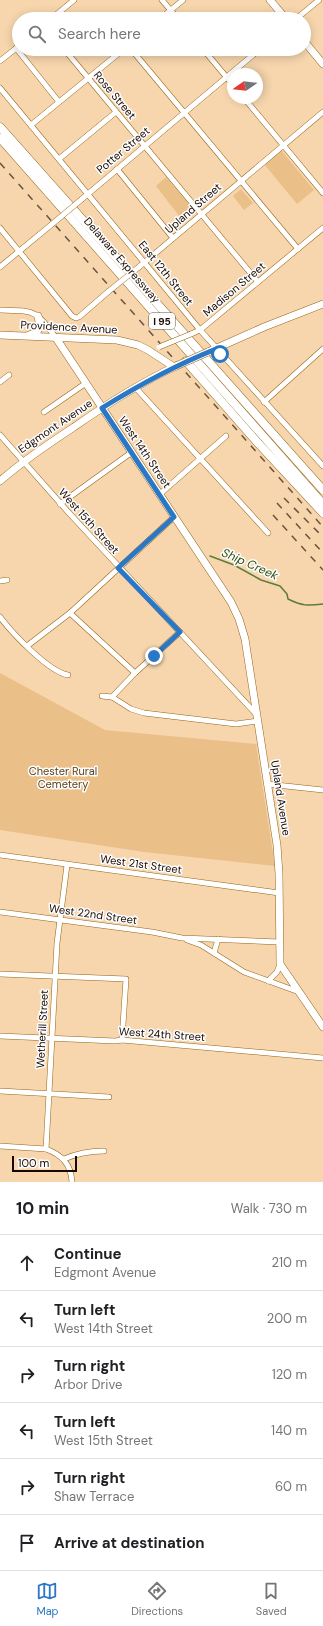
<!DOCTYPE html>
<meta charset="utf-8">
<style>
:root{--surface:#fff;--page:#f2f2f2;--text:#202124;--muted:#757577;--line:#e0e0e0;--accent:#2a77c6}
body{margin:0;font-family:"DM Sans",sans-serif;background:var(--page);color:var(--text)}
.compass{position:absolute;left:227px;top:68px;width:36px;height:36px;border-radius:50%;background:var(--surface);box-shadow:0 2px 10px #0003;rotate:256deg}
.scale{position:absolute;left:12px;bottom:10px;width:65px;box-sizing:border-box;padding-left:4px;border:2px solid #180900;border-top:0;font-size:11px;line-height:14px;white-space:nowrap;color:#180900;-webkit-text-stroke:3px #fdfdfd;paint-order:stroke}
.stop{position:absolute;width:12px;height:12px;margin:-9px;border:3px solid #2a77c6;border-radius:50%;background:#fff}
.stop.end{background:#2a77c6;border-color:#fff;box-shadow:0 1px 4px #0008}
.list{margin:0;padding:0;list-style:none}
h2{display:flex;justify-content:space-between;align-items:center;height:52px;margin:0;padding:0 16px;font-size:17px}
h2 small{font-size:13px;font-weight:400;color:var(--muted)}
.list li{display:grid;grid-template-columns:26px 1fr auto;gap:12px;align-items:center;box-sizing:border-box;height:56px;padding:0 16px;border-top:1px solid var(--line)}
.list b{display:block;font-size:15px;white-space:nowrap}
.list p{margin:0;font-size:13px;white-space:nowrap;color:var(--muted)}
.list em{font-size:13px;font-style:normal;color:var(--muted)}
.icon{flex:none;width:22px;height:22px;fill:none;stroke:currentColor;stroke-width:2;stroke-linecap:round;stroke-linejoin:round}
.map{position:relative;flex:none;width:323px;height:1182px;overflow:hidden}
.search{position:absolute;background:var(--surface);box-shadow:0 2px 10px #0003;left:12px;right:12px;top:12px;height:44px;display:flex;align-items:center;gap:10px;box-sizing:border-box;padding:0 14px;border-radius:22px;color:var(--muted);font-size:15px}
.sheet{height:388px;background:var(--surface)}
nav{display:flex;justify-content:space-around;align-items:center;box-sizing:border-box;height:56px;border-top:1px solid var(--line);background:var(--surface);font-size:11px;color:var(--muted)}
nav a{display:grid;justify-items:center;gap:2px}
nav .on{color:var(--accent)}
.map>svg:first-child{display:block}
</style>
<div class="map">
<svg width="323" height="1182" viewBox="0 0 323 1182">
<rect width="100%" height="100%" fill="#f7d6ad"/>
<g fill="#eabf88">
<polygon points="281,150 314,190 297,204 264,164"/>
<polygon points="166,177 195,211 183,221 156,186"/>
<polygon points="241,189 253,203 244,210 233,196"/>
<polygon points="0,673 105,730 256,744 275,866 144,852 0,830"/>
</g>
<g fill="none" stroke-linecap="round" stroke-linejoin="round">
<path stroke="#5d7b39" stroke-width="1.5" d="M210,556l24,9 27,15 19,6 7,8 1,5c14,7 20,7 35,5"/>
<g stroke="#966517" stroke-width="6">
<g id="minor">
<polyline points="162,0 178,19"/>
<polyline points="51,19 74,0"/>
<polyline points="160,19 183,0"/>
<polyline points="296,19 319,0"/>
<polyline points="16,48 59,102"/>
<polyline points="64,49 258,282"/>
<polyline points="131,49 298,249"/>
<polyline points="203,49 233,85"/>
<polyline points="0,61 19,46"/>
<polyline points="0,88 200,330 323,466"/>
<polyline points="244,98 323,193"/>
<polyline points="31,125 124,49"/>
<polyline points="59,159 116,112"/>
<polyline points="117,169 173,238"/>
<polyline points="82,199 260,49"/>
<polyline points="0,228 72,316 76,318 79,317 109,291"/>
<polyline points="0,267 51,225"/>
<polyline points="139,267 323,112"/>
<path d="M0,310c35,1 35,-1 56,28"/>
<polyline points="191,334 200,330 323,228"/>
<polyline points="0,382 9,375"/>
<polyline points="135,387 268,533"/>
<polyline points="264,402 323,349"/>
<polyline points="44,412 86,383"/>
<polyline points="0,435 69,513 256,714"/>
<polyline points="160,494 226,436"/>
<polyline points="60,504 132,452"/>
<polyline points="0,581 7,580"/>
<polyline points="70,613 135,673"/>
<path d="M0,617c12,16 49,55 68,58"/>
<polyline points="27,646 70,613 174,517"/>
<polyline points="102,696 112,697 131,709 144,713 236,724 258,721"/>
<polyline points="112,697 135,673 180,632"/>
<polyline points="267,784 323,790"/>
<polyline points="0,855 279,893"/>
<path d="M67,865l-10,78 -11,206c16,6 25,15 26,33"/>
<polyline points="0,912 152,932 182,938 279,942"/>
<polyline points="187,940 201,945 244,972 299,992"/>
<polyline points="214,953 218,939"/>
<polyline points="0,974 126,979 122,1040"/>
<polyline points="268,981 277,972 280,964"/>
<polyline points="0,1036 115,1041 122,1040 323,1058"/>
<polyline points="0,1091 109,1097"/>
<polyline points="0,1146 46,1149"/>
<path d="M64,1159c14,-6 25,-8 40,-8"/>
</g>
</g>
<g stroke="#966517" stroke-width="8">
<g id="major">
<polyline points="270,0 286,19"/>
<polyline points="304,41 323,64"/>
<polyline points="0,335 117,340 138,345 148,350 174,367"/>
<polyline points="29,335 37,332 40,327 38,316"/>
<polyline points="56,338 231,602 239,619 245,639 277,845 279,874 280,964 323,1027"/>
<polyline points="208,352 264,327 323,304"/>
<path d="M0,481c23,-20 48,-37 74,-54 33,-23 66,-44 102,-61"/>
</g>
</g>
<g stroke="#966517" stroke-width="9">
<g id="highway">
<polyline points="0,127 323,490"/>
<polyline points="0,138 323,504"/>
<polyline points="186,361 258,443 323,513"/>
</g>
</g>
<use href="#minor" stroke="#fff" stroke-width="5"/>
<use href="#major" stroke="#fff" stroke-width="7"/>
<use href="#highway" stroke="#fff" stroke-width="8"/>
<g stroke="#69543f" stroke-width="1.5" stroke-dasharray="7 7" stroke-linecap="butt">
<polyline points="0,163 323,527"/>
<polyline points="284,498 323,537"/>
<polyline points="277,503 323,553"/>
<polyline points="273,515 323,570"/>
</g>
<g stroke="#966517" stroke-width="6" stroke-linecap="butt">
<g id="minor-bridge">
<polyline points="51,225 82,199"/>
<polyline points="109,291 139,267"/>
<polyline points="159,347 191,334"/>
</g>
</g>
<g stroke="#966517" stroke-width="8" stroke-linecap="butt">
<polyline id="major-bridge" points="176,366 208,352"/>
</g>
<use href="#minor-bridge" stroke="#fff" stroke-width="5"/>
<use href="#major-bridge" stroke="#fff" stroke-width="7"/>
</g>
<g fill="none" stroke-linecap="round" stroke-linejoin="round">
<path stroke="#2a77c6" stroke-width="5" d="M154,656l26,-24 -62,-64 56,-51 -72,-109c37,-23 74,-43 114,-59l4,5"/>
</g>
<g text-anchor="middle" dominant-baseline="central" stroke-width="3" stroke-linejoin="round" paint-order="stroke">
<rect fill="#fdfdfd" stroke="#5d524c" stroke-width="1" x="149" y="313" width="26" height="16" rx="3"/>
<g font-size="10" font-weight="bold" fill="#180900">
<text x="162" y="321">I 95</text>
</g>
<g font-size="11" fill="#180900" stroke="#fdfdfd">
<text transform="translate(115 95) rotate(50)">Rose Street</text>
<text transform="translate(123 150) rotate(-40)">Potter Street</text>
<text transform="translate(193 208) rotate(-41)">Upland Street</text>
<text transform="translate(122 260) rotate(49)">Delaware Expressway</text>
<text transform="translate(166 273) rotate(51)">East 12th Street</text>
<text transform="translate(234 289) rotate(-40)">Madison Street</text>
<text transform="translate(69 327) rotate(3)">Providence Avenue</text>
<text transform="translate(55 426) rotate(-34)">Edgmont Avenue</text>
<text transform="translate(145 452) rotate(56)">West 14th Street</text>
<text transform="translate(89 521) rotate(48)">West 15th Street</text>
<text transform="translate(281 798) rotate(81)">Upland Avenue</text>
<text transform="translate(141 864) rotate(8)">West 21st Street</text>
<text transform="translate(93 914) rotate(8)">West 22nd Street</text>
<text transform="translate(42 1029) rotate(-87)">Wetherill Street</text>
<text transform="translate(162 1034) rotate(4)">West 24th Street</text>
</g>
<g font-size="11" fill="#5d411c" stroke="#fdfdfd">
<text x="63" y="771">Chester Rural<tspan x="63" dy="13">Cemetery</tspan></text>
</g>
<g font-size="12" font-style="italic" fill="#2c4b0a" stroke="#fdfdfd">
<text transform="translate(250 564) rotate(24)">Ship Creek</text>
</g>
</g>
</svg>
<svg class="compass" viewBox="-18 -18 36 36"><path d="M0-13l5 13h-10z" fill="#e53935"/><path d="M0 13l5-13h-10z" fill="#757577"/></svg>
<div class="scale">100 m</div>
<div class="stop" style="left:220px;top:354px"></div>
<div class="stop end" style="left:154px;top:656px"></div>
<div class="search"><svg class="icon" aria-label="search" viewBox="0 0 24 24"><circle cx="10" cy="10" r="6"/><path d="M15 15l6 6"/></svg>Search here</div>
</div>
<section class="sheet">
<h2>10 min<small>Walk · 730 m</small></h2>
<ul class="list">
<li><svg class="icon" aria-label="ahead" viewBox="0 0 24 24"><path d="M12 20V5M6 11l6-6 6 6"/></svg><div><b>Continue</b><p>Edgmont Avenue</p></div><em>210 m</em></li>
<li><svg class="icon" aria-label="left" viewBox="0 0 24 24"><path d="M17 20v-9H6M10 6l-5 5 5 5"/></svg><div><b>Turn left</b><p>West 14th Street</p></div><em>200 m</em></li>
<li><svg class="icon" aria-label="right" viewBox="0 0 24 24"><path d="M7 20v-9h11M14 6l5 5-5 5"/></svg><div><b>Turn right</b><p>Arbor Drive</p></div><em>120 m</em></li>
<li><svg class="icon" aria-label="left" viewBox="0 0 24 24"><path d="M17 20v-9H6M10 6l-5 5 5 5"/></svg><div><b>Turn left</b><p>West 15th Street</p></div><em>140 m</em></li>
<li><svg class="icon" aria-label="right" viewBox="0 0 24 24"><path d="M7 20v-9h11M14 6l5 5-5 5"/></svg><div><b>Turn right</b><p>Shaw Terrace</p></div><em>60 m</em></li>
<li><svg class="icon" aria-label="arrive" viewBox="0 0 24 24"><path d="M6 21V4h12l-3 4 3 4H6"/></svg><div><b>Arrive at destination</b></div></li>
</ul>
</section>
<nav>
<a class="on"><svg class="icon" aria-label="map" viewBox="0 0 24 24"><path d="M3 6l6-2 6 2 6-2v14l-6 2-6-2-6 2zM9 4v14M15 6v14"/></svg>Map</a>
<a><svg class="icon" aria-label="directions" viewBox="0 0 24 24"><path d="M12 3l9 9-9 9-9-9zM9 14v-3h6M13 9l2 2-2 2"/></svg>Directions</a>
<a><svg class="icon" aria-label="saved" viewBox="0 0 24 24"><path d="M7 4h10v16l-5-4-5 4z"/></svg>Saved</a>
</nav>
